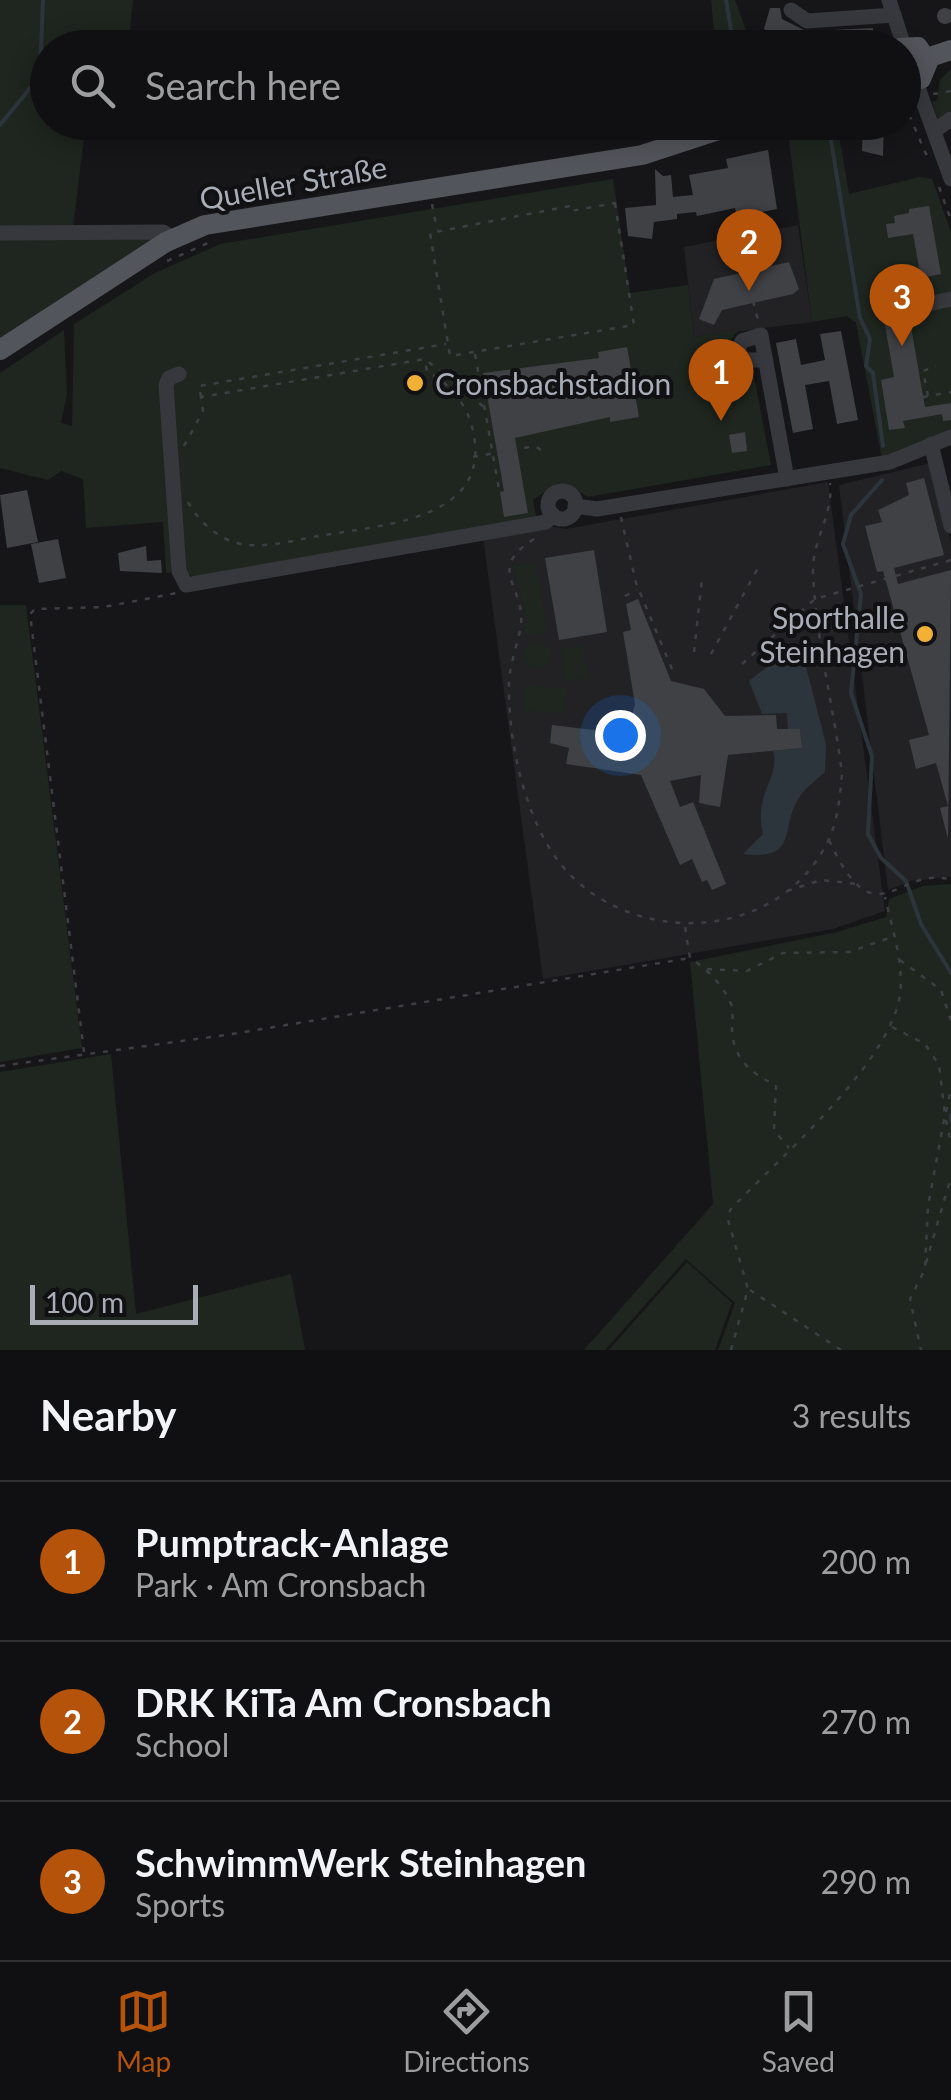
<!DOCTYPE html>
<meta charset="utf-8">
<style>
:root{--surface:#101012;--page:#1e1e20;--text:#f1f3f6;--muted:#9c9d9f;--line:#303032;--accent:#b45309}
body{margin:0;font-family:Lato,sans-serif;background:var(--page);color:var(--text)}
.scale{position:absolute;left:30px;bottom:25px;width:168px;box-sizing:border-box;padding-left:10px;border:5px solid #a8adb8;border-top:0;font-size:28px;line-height:35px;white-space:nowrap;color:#a8adb8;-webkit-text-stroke:8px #111113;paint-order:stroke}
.you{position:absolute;left:620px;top:735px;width:35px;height:35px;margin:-25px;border:8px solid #fff;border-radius:50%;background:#1a73e8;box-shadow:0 0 0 15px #1a73e833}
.badge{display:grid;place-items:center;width:65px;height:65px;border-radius:50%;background:var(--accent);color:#fff;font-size:32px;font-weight:700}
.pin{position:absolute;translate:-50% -82px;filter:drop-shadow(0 2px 5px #0008)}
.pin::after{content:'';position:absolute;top:52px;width:35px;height:30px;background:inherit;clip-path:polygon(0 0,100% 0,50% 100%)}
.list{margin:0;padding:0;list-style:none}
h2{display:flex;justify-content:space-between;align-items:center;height:130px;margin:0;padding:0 40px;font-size:42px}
h2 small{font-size:32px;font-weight:400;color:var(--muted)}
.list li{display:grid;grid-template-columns:65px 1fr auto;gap:30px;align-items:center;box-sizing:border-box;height:160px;padding:0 40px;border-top:2px solid var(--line)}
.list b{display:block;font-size:38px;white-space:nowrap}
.list p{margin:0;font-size:32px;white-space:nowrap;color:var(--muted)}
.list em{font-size:32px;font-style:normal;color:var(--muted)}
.icon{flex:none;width:55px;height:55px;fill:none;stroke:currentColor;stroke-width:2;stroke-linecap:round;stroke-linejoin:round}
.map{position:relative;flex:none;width:951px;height:1350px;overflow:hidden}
.search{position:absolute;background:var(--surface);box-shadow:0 5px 25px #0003;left:30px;right:30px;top:30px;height:110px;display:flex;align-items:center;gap:25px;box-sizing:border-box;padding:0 35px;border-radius:55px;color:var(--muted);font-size:38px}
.sheet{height:610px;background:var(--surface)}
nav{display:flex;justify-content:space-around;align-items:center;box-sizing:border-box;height:140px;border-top:2px solid var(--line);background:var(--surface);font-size:28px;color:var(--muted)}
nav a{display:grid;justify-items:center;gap:5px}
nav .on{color:var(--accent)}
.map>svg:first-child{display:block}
</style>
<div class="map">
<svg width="951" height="1350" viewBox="0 0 951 1350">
<rect width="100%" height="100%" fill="#161618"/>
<g fill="#222225">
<polygon points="798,225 812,322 694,337 684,247"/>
<polygon points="930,463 951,543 951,877 911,881 888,890 839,485"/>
<polygon points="828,482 885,911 833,929 543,979 483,537 544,525 566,529"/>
</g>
<g fill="#1e261f">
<polygon points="0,0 133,0 128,47 48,48 48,122 86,123 72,234 157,236 0,342"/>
<polygon points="711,0 735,0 752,47 720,47 715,43"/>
<polygon points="951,69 951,110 940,126 932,102 937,100 940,80"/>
<polygon points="795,123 837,123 849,194 920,177 932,179 951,232 951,431 882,459 856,323 847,316 812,322 787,125"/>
<path d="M613,179l17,114 58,-8 6,52 45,-7c-22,22 -5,36 15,47l17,88 -183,32 -19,-12 -13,-1 -23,16 4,21 -340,58 -14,-8 -17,2 -3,-51 -77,6 -3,-49 -22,-8 -13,9 -48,-12v-95l64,-43 3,64 -6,29 11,3 2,-102 81,-51 65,-29z"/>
<polygon points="536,563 547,632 526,636 524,624 528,622 513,565"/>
<polygon points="0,605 26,605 82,1048 0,1062"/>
<circle cx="538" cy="655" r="13"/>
<polygon points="583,645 589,678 566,682 561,649"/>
<polygon points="526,685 567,689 564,714 524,710"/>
<polygon points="951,884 951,1350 718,1350 735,1303 686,1259 605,1350 584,1350 713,1204 690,962 837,932 886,917 889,899 923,886"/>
<polygon points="111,1054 136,1314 291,1274 305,1350 0,1350 0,1072"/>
<polygon points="687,1262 732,1303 715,1350 609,1350"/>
</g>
<path fill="#2c353c" d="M785,653l21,14 20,77 -1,28c-10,9 -22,17 -28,29 -16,28 1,60 -54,53l20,-20c-10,-41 18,-57 10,-83l29,-3 -2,-19 -12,1 -1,-17 -25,1 -13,-33z"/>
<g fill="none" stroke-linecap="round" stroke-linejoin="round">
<g stroke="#2c353c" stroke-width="4">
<polyline points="726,0 734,48"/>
<polyline points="828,122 860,318 870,339 866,366 873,373 883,446"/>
<polyline points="0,125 40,76 43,0"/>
<polyline points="882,480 851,515 843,544 861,594 851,693 872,756 868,834 881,858 906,881 921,924 951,973"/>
<polyline points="951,1115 951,1120"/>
</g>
</g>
<g fill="#404145">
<circle cx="945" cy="16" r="8"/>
<polygon points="770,8 780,8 782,19 834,45 833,30 873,28 873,34 883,33 883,44 797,48 764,29"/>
<polygon points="863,122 884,122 883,156 862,151"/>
<polygon points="768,150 777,209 737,217 735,208 697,216 696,212 677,214 677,219 654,222 652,239 628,236 625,208 656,205 655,169 663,176 671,175 673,197 693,195 689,175 728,168 726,159"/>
<polygon points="929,206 941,274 921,278 913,234 888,238 886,224 895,223 894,216 909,213 909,209"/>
<polygon points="789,262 799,289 793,294 722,310 714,325 699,319 714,279"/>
<polygon points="903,281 925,407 951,403 951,420 943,421 942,414 903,421 905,428 889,430 881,380 894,377 878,285"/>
<polygon points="841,331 858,420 837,424 829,381 805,385 813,429 793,433 776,343 796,339 801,365 825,360 820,334"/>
<polygon points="627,347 639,417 610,422 610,417 515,438 528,513 504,517 500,492 504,491 483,373 599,358 598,352"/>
<polygon points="745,432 747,451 732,453 729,435"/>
<polygon points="924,478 944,555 894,568 898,584 951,570 948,839 940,808 948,806 936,763 916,769 909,740 929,735 883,571 877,572 865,526 882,522 878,510 909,495 906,483"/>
<polygon points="27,490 38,542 7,548 0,495"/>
<polygon points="58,539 66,578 39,583 31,544"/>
<polygon points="146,546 147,561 161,560 162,573 120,571 118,553"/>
<polygon points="594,550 607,632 559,640 545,558"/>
<polygon points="638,599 671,681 704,689 725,716 776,715 777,729 800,729 802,748 728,755 720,807 699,803 701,775 670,781 680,807 693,802 726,884 712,890 707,880 702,882 692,859 680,865 641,775 566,764 569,748 550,743 552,725 627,734 635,704 623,632 631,630 626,604"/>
</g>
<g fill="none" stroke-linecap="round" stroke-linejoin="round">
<g stroke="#3d3f44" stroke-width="2.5" stroke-dasharray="5 8" stroke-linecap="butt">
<polyline points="933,94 951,91"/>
<polyline points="904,103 929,161"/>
<polyline points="755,134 787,122"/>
<polyline points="939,187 951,220"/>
<polygon points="615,203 634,325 450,356 430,233 570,206 571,211"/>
<polyline points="432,204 437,230"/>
<polyline points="167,261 215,240"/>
<polyline points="753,301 758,320"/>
<polyline points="475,354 500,495"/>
<polyline points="928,396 923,371 936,366"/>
<polyline points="201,397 199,386 446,344"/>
<polyline points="923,397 951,392"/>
<polyline points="184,446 203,411 201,397 425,359 484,407"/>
<polyline points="473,457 535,446 547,454"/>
<path d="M188,502c10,18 26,33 45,40 29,9 63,-3 92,-7 62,-11 174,-16 146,-112 -7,-22 -23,-41 -44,-51l-2,-13"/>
<polyline points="621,517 636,583 672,669"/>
<path d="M534,539c-49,31 -9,46 -13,85 -3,20 -11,38 -12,59 -1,52 12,116 38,161 59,104 227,108 281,-3 10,-21 12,-44 14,-67 -8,-66 -26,-134 -29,-201 -1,-33 21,-60 17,-90"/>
<polyline points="625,596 637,590"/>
<polyline points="784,626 804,625 820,631"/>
<polyline points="694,652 702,579"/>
<polyline points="711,654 759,566"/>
<polyline points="742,664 815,599 951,560"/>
<path d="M829,840c47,103 68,24 122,40"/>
<polyline points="787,891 821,880 857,884"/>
<path d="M685,927l5,31c17,11 33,27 41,46 3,7 1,15 1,23 0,31 19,47 44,58l-2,45 15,18"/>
<polyline points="900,960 941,990 951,1021"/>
<polyline points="707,969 747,971 783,953 849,952 892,937"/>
<polyline points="892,1027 925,1044 939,1065 945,1115 928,1206 925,1269 910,1299 921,1350"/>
<polyline points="84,1052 30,614 35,609 104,607 177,593"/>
<polyline points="0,1066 226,1035 690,958"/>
<polyline points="946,1112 951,1088"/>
<polyline points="946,1120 951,1143"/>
<polyline points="926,1263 951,1177"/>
<polyline points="750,1290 841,1350"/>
<path d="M731,1350l17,-61 -20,-69 2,-10c49,-52 159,-145 170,-215 4,-32 -8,-67 -15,-98"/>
</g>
<g stroke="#37383d" stroke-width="15">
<polyline points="889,0 904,46"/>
<polyline points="791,10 807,21 894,15"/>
<polyline points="916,82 951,179"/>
<polyline points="934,131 951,119"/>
<polyline points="0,233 163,232 173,238"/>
<polyline points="928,304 951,299"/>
<polyline points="766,360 743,360 738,349 742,341 761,335 787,479"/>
<polyline points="179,374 169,378 166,385 179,571 186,585 546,522 553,515"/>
<polyline points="931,444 951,526"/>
<circle cx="562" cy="505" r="14"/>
<polyline points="575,506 597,509 890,462 951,437"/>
</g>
<g stroke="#53555c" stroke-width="20">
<polyline points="900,48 918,47 928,62 921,79 904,82"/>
<polyline points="927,58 951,50"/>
<polyline points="0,350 166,242 205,225 642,155 743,122"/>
</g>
</g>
<g fill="#f2b134" stroke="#111113" stroke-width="4">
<circle cx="415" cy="383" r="10"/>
<circle cx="925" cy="634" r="10"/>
</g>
<g text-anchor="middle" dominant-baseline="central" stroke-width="8" stroke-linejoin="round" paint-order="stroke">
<g font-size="30" fill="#a8adb8" stroke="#111113">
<text transform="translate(293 182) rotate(-10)">Queller Straße</text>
</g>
<g font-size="30" fill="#a8adb8" stroke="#111113" text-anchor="start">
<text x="435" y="383">Cronsbachstadion</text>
<text x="905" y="617" text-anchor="end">Sporthalle<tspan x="905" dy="34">Steinhagen</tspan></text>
</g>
</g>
</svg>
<div class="scale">100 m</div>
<div class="you"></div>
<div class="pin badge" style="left:721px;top:421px">1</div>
<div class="pin badge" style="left:749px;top:291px">2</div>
<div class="pin badge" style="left:902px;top:346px">3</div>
<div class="search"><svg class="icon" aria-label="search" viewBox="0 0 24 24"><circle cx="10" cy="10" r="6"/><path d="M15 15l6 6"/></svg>Search here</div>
</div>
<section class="sheet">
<h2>Nearby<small>3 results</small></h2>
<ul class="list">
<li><span class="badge">1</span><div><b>Pumptrack-Anlage</b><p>Park · Am Cronsbach</p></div><em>200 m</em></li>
<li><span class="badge">2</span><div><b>DRK KiTa Am Cronsbach</b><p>School</p></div><em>270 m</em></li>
<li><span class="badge">3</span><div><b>SchwimmWerk Steinhagen</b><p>Sports</p></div><em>290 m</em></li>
</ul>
</section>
<nav>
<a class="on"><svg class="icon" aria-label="map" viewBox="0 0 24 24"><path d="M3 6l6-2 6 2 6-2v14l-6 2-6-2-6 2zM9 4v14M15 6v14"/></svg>Map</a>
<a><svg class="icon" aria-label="directions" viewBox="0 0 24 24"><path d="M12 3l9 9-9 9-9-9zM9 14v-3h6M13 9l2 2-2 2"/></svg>Directions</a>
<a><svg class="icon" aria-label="saved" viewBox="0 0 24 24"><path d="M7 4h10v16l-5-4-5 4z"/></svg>Saved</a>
</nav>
